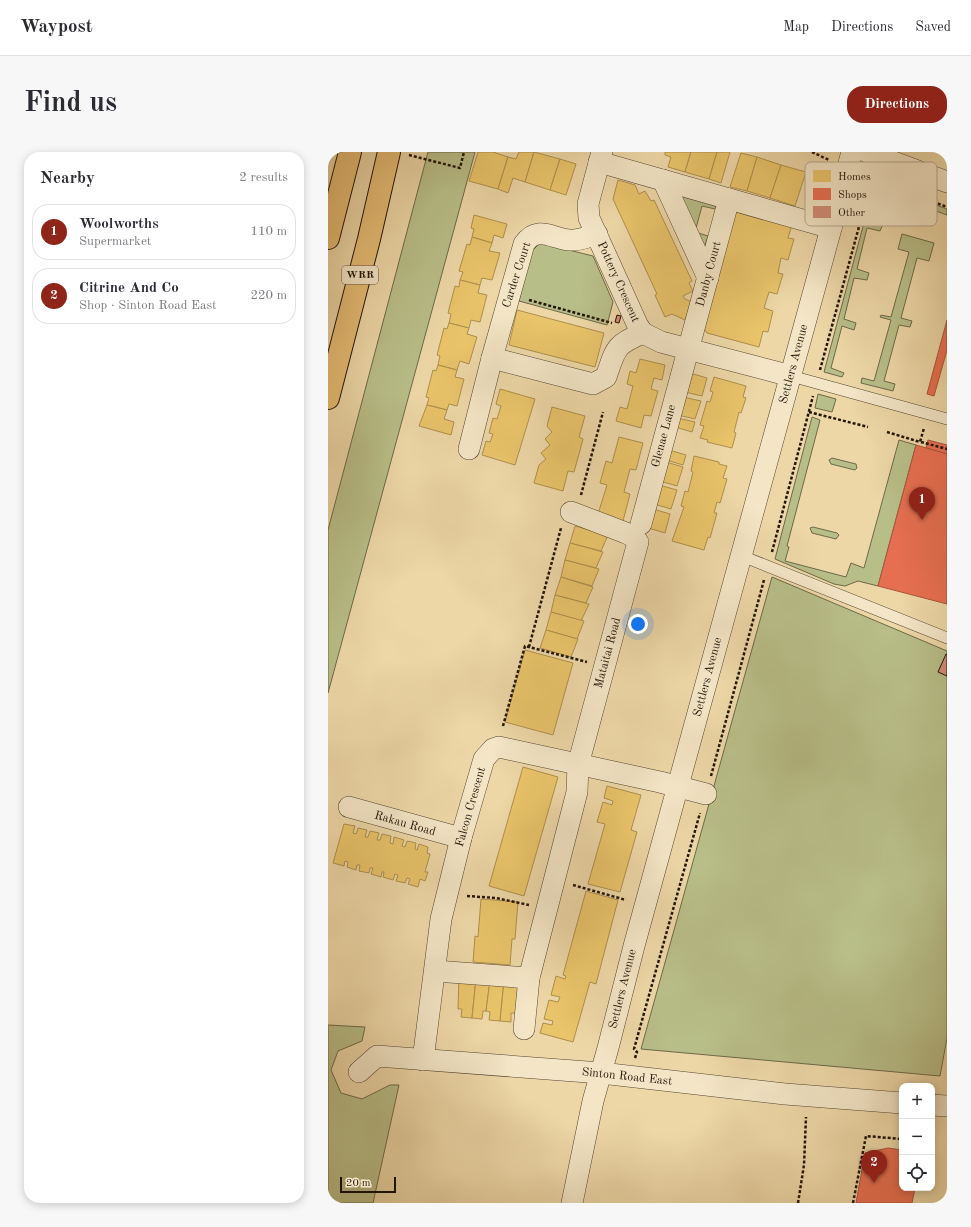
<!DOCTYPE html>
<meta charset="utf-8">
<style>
:root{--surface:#fff;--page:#f7f7f7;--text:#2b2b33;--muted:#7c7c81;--line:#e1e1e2;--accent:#8f2418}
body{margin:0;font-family:"Old Standard TT",serif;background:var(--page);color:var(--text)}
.controls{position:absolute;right:12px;bottom:12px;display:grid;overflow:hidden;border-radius:8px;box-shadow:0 2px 10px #0003}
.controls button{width:36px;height:36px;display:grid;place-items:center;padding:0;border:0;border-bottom:1px solid var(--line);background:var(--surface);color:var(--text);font:20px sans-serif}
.scale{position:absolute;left:12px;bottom:10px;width:56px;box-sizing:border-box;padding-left:4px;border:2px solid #221407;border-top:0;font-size:11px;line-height:14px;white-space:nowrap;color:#221407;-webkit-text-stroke:3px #f3e5c6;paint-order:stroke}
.you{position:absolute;left:310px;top:472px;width:14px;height:14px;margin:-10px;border:3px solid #fff;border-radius:50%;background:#1a73e8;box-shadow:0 0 0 6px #1a73e833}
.badge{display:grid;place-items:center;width:26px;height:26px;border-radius:50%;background:var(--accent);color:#fff;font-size:13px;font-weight:700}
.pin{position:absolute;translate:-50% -33px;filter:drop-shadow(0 1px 2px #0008)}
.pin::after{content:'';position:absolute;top:21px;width:14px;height:12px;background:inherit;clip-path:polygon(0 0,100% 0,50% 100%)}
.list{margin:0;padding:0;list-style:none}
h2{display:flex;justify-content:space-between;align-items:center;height:52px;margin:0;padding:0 16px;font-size:17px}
h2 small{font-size:13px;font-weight:400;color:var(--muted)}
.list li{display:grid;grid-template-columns:26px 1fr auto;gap:12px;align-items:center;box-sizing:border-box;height:56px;margin:0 8px 8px;padding:0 8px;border:1px solid var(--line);border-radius:16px}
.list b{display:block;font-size:15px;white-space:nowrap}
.list p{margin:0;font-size:13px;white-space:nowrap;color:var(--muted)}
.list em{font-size:13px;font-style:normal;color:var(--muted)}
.icon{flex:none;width:22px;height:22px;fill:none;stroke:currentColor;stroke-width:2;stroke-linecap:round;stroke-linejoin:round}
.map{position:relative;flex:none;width:619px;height:1051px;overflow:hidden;border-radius:16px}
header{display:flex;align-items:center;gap:24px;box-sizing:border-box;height:56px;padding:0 20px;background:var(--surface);border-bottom:1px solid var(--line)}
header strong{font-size:19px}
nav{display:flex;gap:22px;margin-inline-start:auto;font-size:14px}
.intro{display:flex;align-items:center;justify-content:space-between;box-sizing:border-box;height:96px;padding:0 24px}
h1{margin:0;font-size:28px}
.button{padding:10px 18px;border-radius:16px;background:var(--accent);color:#fff;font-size:14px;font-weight:700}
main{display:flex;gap:24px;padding:0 24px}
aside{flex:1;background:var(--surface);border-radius:16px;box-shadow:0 2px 10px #0003}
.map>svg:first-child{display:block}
</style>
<header>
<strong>Waypost</strong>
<nav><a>Map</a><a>Directions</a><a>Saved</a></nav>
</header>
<div class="intro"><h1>Find us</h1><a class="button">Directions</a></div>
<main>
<aside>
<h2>Nearby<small>2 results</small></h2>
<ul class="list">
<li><span class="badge">1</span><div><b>Woolworths</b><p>Supermarket</p></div><em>110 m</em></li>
<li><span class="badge">2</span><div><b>Citrine And Co</b><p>Shop · Sinton Road East</p></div><em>220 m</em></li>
</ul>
</aside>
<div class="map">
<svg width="619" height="1051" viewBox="0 0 619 1051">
<rect width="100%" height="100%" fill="#edd7a7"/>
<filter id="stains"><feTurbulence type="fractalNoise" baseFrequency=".005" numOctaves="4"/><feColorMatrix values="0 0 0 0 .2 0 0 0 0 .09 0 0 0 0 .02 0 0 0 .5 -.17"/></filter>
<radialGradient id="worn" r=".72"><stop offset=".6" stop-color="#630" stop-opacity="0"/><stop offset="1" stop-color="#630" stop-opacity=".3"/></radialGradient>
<g fill="#b8be88" stroke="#6d6948">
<polygon points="100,0 147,0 0,541 0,378"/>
<polygon points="560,35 619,57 619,63 564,43 560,55 546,51 542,68 555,72 552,79 539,76 529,117 541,121 539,128 526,126 516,167 528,171 526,178 514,174 503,216 516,221 514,225 496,220 544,41"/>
<polygon points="347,42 389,52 387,57 374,54 367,80 380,84 375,99"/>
<polygon points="574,82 606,91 601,109 589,106 573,166 584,169 582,175 571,173 556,229 567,232 565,239 533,231 534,226 546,229 563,168 552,165 553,163 563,165 581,100 570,97"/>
<polygon points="212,91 265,104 285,150 279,173 191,149 201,102"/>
<polygon points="490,242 508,247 504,260 487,256"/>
<polygon points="484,265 492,268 459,394 461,395 457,409 518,425 523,411 536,416 571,288 588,293 550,434 530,429 517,434 506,432 447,407"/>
<polygon points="504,306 528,312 529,316 527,318 503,312 501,308"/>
<polygon points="485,375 509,381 511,383 508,387 484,381 482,376"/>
<polygon points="444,425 619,499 619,886 612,924 313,897"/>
<polygon points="0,873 37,875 34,889 10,899 3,918 13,941 34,947 62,933 71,933 45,1051 0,1051"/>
</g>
<g fill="#e9c46a" stroke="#ad8f4c">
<polygon points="150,0 165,0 180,5 170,37 141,29"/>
<polygon points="191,0 206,0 197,30 185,26 180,41 170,37 180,5 188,7"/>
<polygon points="206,0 232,7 222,38 197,30"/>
<polygon points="337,0 363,0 357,20 340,15 343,5 337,3"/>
<polygon points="363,0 389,0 381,27 357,20"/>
<polygon points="389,0 402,0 393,31 381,27"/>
<polygon points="413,1 429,5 419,39 402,35"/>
<polygon points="429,5 453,13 442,46 419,39"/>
<polygon points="232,7 248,12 238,43 222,38"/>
<polygon points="453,13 478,20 467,54 442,46"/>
<polygon points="290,28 307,33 311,42 317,39 323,49 326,48 364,129 361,131 365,139 355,144 357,147 364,150 357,168 344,162 337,165 327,143 329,142 285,47"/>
<polygon points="409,59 464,73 460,86 466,87 460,108 453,106 450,121 455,122 449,142 441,140 436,156 445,159 440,180 435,179 431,195 379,181 374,173 402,62"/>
<polygon points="146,63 179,72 175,86 166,83 164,91 144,85 146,77 143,76"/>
<polygon points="144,85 164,91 161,99 172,101 164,128 154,126 152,133 132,128 135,120 131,119 139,92 142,93"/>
<polygon points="132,128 152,133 150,141 159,143 152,170 143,168 141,176 121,171 123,162 120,161 127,134 131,135"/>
<polygon points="189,158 276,181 267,215 181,193"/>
<polygon points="121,171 141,176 139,182 149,185 141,212 132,209 129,218 110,213 112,204 109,203 116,176 119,177"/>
<polygon points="312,207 337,213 334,228 326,226 323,237 330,239 323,264 316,263 313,276 288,269 292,255 299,257 305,234 299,232 302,219 308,221"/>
<polygon points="110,213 129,218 127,225 136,227 129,254 121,252 119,258 99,253 101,246 98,245 105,218 108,219"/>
<polygon points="362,221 379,226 374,244 357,240"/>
<polygon points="386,225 418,234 415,245 418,246 413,261 411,260 406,280 408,281 404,296 379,290 380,288 372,286 376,274 372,273 379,249 382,250 385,240 382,239"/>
<polygon points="172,237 207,247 187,313 154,303 158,289 162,290 165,282 161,281 165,266 169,267 173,254 168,252"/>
<polygon points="355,245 373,249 367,267 350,263"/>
<polygon points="99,253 119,258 116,267 126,270 123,283 91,274"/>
<polygon points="224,255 257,264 251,285 255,287 246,320 240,319 235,339 206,331 211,313 218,307 213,301 222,293 217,287 224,280 219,274"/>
<polygon points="350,266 367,270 364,280 347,275"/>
<polygon points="291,285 315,291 308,318 302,317 296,340 302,342 295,369 270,362 279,333 272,331 278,309 284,311"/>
<polygon points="341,298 358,303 355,313 338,308"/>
<polygon points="366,304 391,310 391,312 399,314 395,326 399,327 392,351 389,350 386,361 389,361 382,386 380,385 376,398 344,389 356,355 353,354 357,339 360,340 365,320 363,319"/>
<polygon points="338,310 355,315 349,334 332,329"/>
<polygon points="331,333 349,338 343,357 326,352"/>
<polygon points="325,357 342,362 337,381 320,376"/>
<polygon points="247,374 280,383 273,399 242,391"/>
<polygon points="242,391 275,400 268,416 237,408"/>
<polygon points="237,408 271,417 264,434 233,425"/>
<polygon points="233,425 265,435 258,451 227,443"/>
<polygon points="227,443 261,452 253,469 223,460"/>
<polygon points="223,460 256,469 249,487 218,478"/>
<polygon points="218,478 250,487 243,505 212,496"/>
<polygon points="197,498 245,511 225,583 177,570"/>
<polygon points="195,615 230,625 196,744 161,734"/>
<polygon points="279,634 313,643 303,678 309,680 292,740 260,732 277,672 269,670 275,650 284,653 285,649 276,646"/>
<polygon points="16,672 27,674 25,681 28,682 30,676 39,678 37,685 40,685 42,679 51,681 49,688 52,688 54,682 63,684 62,691 65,692 66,685 76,688 74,694 77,695 79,689 88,691 87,697 89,698 91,692 100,695 99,701 102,702 97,720 100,720 97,729 92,727 90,735 80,732 82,727 79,726 77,731 68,729 70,723 67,722 65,728 55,725 56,720 54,720 53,725 43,722 45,716 42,716 41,721 31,719 32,713 29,713 28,718 19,715 20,710 17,709 16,714 5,711"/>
<polygon points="258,739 290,748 268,832 262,830 245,890 212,881 215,871 224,873 225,869 216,867 221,848 230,850 232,845 223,843 228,824 237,827 238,824 235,823"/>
<polygon points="153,747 190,750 187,787 184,787 182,813 145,810 147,784 150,785"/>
<polygon points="131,825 148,826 144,866 133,865 134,857 130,857"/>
<polygon points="148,826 162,828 158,859 155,859 154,867 144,866"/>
<polygon points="162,828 176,829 172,869 161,868 162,860 158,859"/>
<polygon points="176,829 190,833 188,861 183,861 183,870 172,869"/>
</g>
<g fill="#e76f51" stroke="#ac543b">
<polygon points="619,168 619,198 606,244 599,242"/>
<polygon points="600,288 619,293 619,302 598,296"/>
<polygon points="588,293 619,302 619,452 550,434"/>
<polygon points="560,996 574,998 574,1036 587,1036 584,1051 528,1051 537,1001"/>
</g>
<g fill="#d28d78" stroke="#221407">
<polygon points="289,163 293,164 291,171 287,170"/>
<polygon points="618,502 619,502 619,524 610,520"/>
</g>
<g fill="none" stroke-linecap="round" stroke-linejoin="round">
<g stroke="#55452f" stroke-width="12">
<g id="service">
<polyline points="463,224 619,267"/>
<polyline points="414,404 619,486"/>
</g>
</g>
<g stroke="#55452f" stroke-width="22">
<g id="minor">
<polyline points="274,0 260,52 261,66 310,174 315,181 333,190 463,224"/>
<polyline points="539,0 619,30"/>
<polyline points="271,10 503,76"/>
<polyline points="335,28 380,126"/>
<path d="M164,206l101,26 13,-7c10,-28 8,-32 37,-44"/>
<path d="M141,297l23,-91 32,-114c13,-19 27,-6 45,-4 10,1 19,-3 28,-6"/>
<polyline points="313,372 401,47"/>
<polyline points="21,655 133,686"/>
<polyline points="107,819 201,826"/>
<polyline points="196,877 201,826 249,640 250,613 310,390 306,385 298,381 243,360"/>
<polyline points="95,908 113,767 133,686 156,607 165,597 171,595 332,630 378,642"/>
<polyline points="31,920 49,904 273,921 457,942 574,951"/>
<polyline points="604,953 619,954"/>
<polyline points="244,1051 265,949 280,896 306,794 524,0"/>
</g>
</g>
<g stroke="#221407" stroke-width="24">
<g id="motorway">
<polyline points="0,86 22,0"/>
<polyline points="0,246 41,87 61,0"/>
</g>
</g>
<g stroke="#221407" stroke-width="2.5" stroke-dasharray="3 2" stroke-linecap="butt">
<polyline points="484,0 501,8"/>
<polyline points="81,3 132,16 136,0"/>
<polyline points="543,25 559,32"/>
<polyline points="201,148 284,171"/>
<polyline points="492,218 541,38 559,32 619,55"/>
<polyline points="481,260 540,275"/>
<polyline points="559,280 592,290 596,276"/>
<polyline points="593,290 619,297"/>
<polyline points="253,343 275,260"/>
<polyline points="444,400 485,244"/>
<polyline points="201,495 233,376"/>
<polyline points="175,574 197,494 259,510"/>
<polyline points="383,624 436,428"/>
<polyline points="245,733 298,748"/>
<polyline points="139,744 168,746 201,753"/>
<polyline points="307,906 309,900 306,897 372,661"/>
<polyline points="604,990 607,991"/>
<polyline points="470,1051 476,1013 478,965"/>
<polyline points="525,1051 538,984 574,987"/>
</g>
<use href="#service" stroke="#f3e5c6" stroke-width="11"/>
<use href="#minor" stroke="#f3e5c6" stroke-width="21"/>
<use href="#motorway" stroke="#e6bc74" stroke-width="22"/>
</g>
<g text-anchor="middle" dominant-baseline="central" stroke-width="4" stroke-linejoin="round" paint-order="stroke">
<rect fill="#f3e5c6" stroke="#615340" stroke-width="1" x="14" y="114" width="36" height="18" rx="3"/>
<g font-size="11" font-weight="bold" fill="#221407">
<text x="32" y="123">WRR</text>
</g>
<g font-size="12" fill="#221407" stroke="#f3e5c6">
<text transform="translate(381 122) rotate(-75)">Danby Court</text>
<text transform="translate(189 123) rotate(-72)">Carder Court</text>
<text transform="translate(290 130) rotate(66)">Pottery Crescent</text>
<text transform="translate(466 212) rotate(-75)">Settlers Avenue</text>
<text transform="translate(336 284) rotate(-75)">Glenae Lane</text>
<text transform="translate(280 501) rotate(-75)">Mataitai Road</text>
<text transform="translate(380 525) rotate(-75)">Settlers Avenue</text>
<text transform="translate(143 655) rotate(-74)">Falcon Crescent</text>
<text transform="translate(77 672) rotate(16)">Rakau Road</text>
<text transform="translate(295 837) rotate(-76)">Settlers Avenue</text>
<text transform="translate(299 925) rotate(6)">Sinton Road East</text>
</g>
</g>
<rect x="477" y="10" width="132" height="64" rx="6" fill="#f3e5c6" stroke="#b4a68d" stroke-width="1"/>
<rect x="485" y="18" width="18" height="12" fill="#e9c46a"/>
<rect x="485" y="36" width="18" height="12" fill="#e76f51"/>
<rect x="485" y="54" width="18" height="12" fill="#d28d78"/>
<g font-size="11" fill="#221407">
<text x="510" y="28">Homes</text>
<text x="510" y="46">Shops</text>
<text x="510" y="64">Other</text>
</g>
<rect width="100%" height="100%" filter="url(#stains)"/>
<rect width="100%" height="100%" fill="url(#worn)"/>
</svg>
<div class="controls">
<button>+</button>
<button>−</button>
<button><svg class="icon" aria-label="locate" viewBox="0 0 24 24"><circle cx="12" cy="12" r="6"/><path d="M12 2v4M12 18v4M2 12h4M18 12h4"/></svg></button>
</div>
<div class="scale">20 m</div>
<div class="you"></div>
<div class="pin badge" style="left:594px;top:368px">1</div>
<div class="pin badge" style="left:546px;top:1031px">2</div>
</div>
</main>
